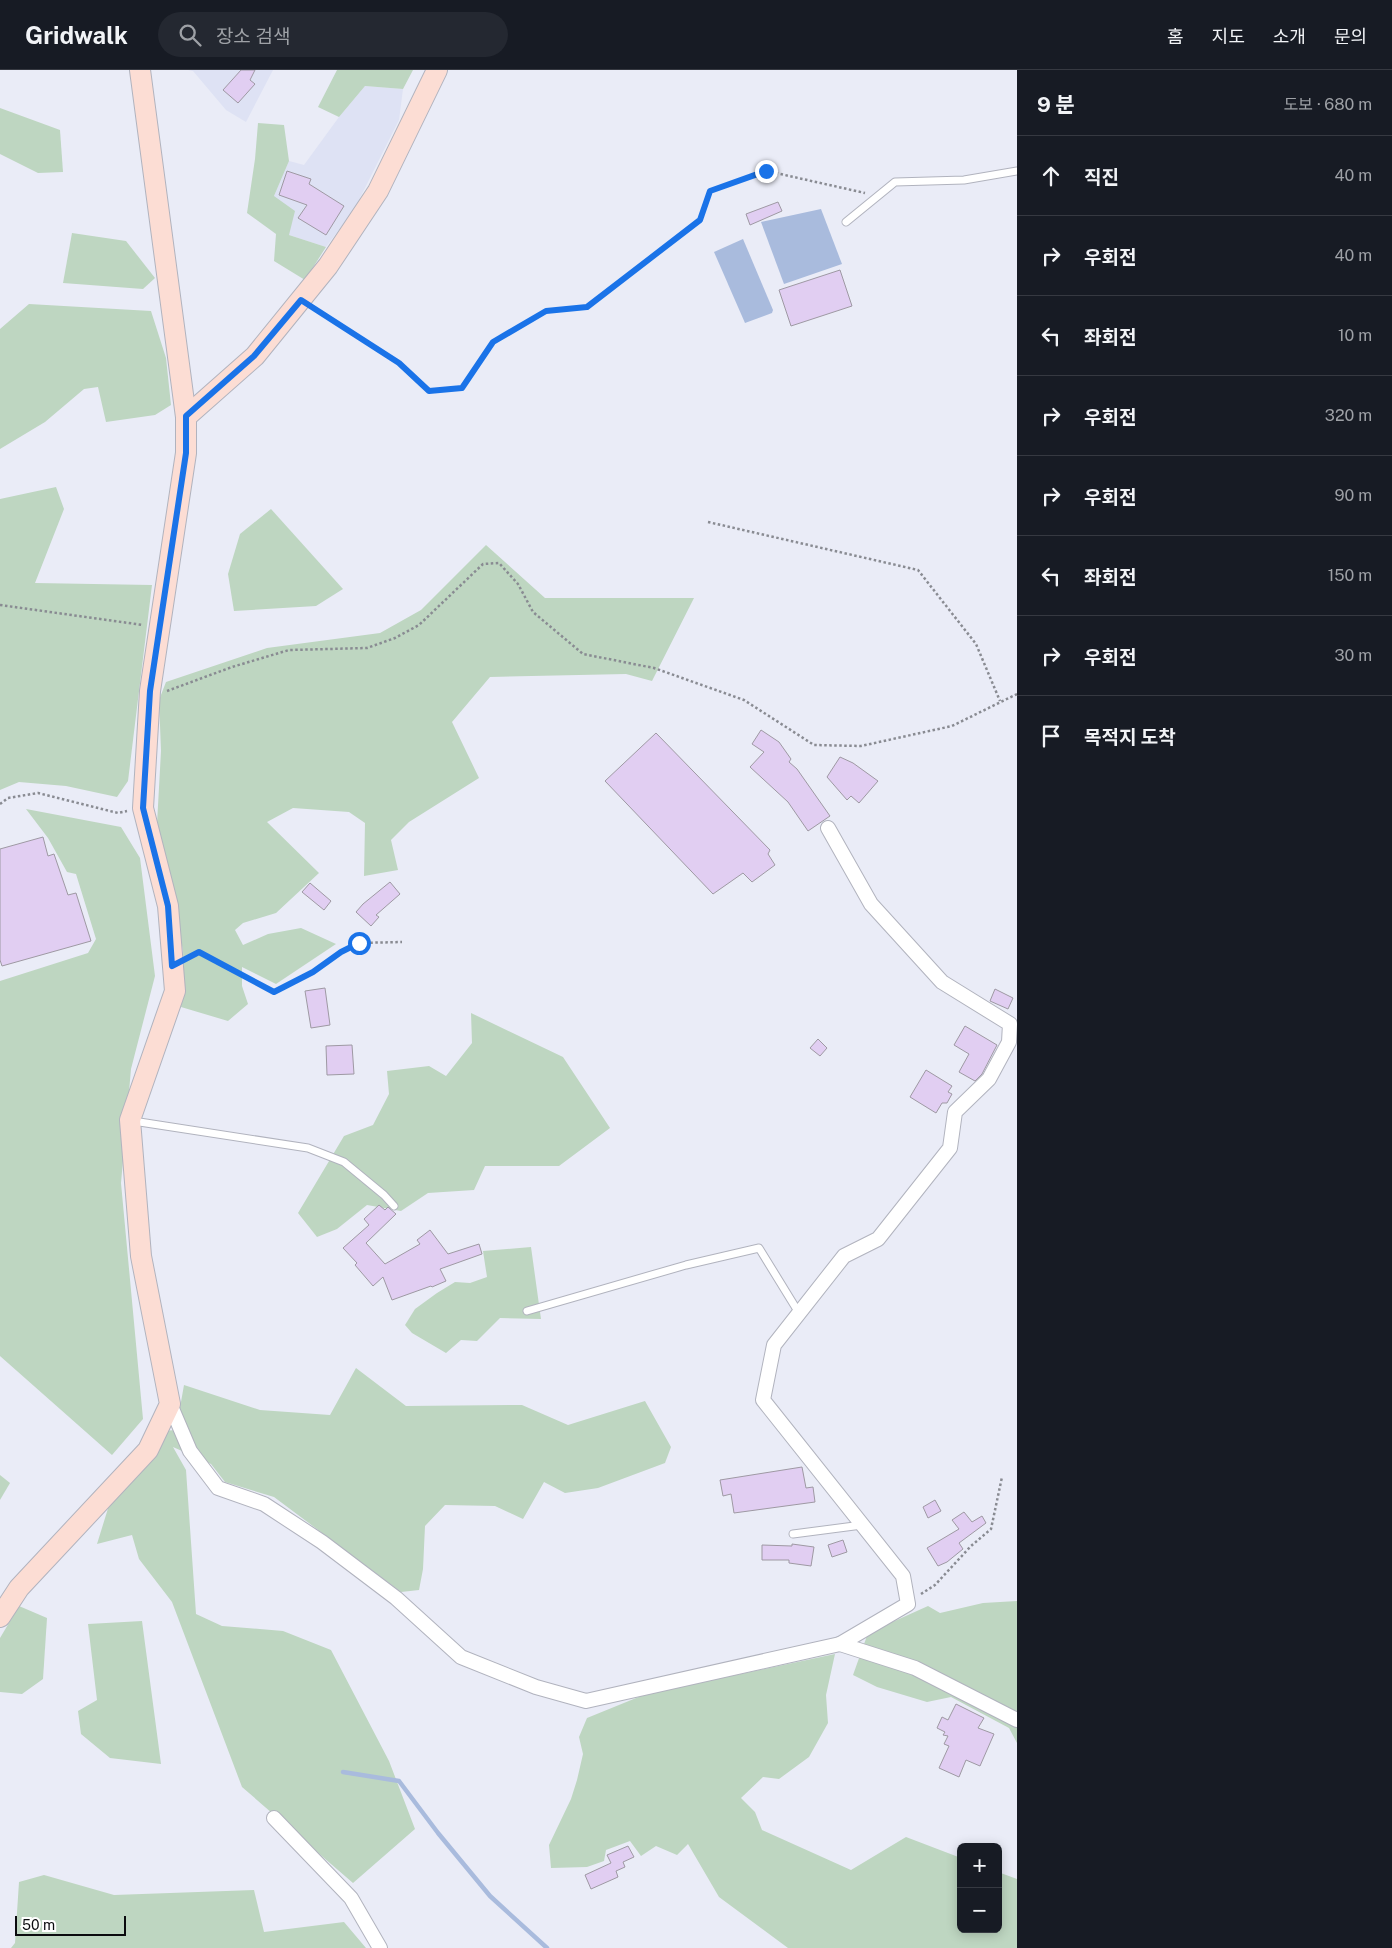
<!DOCTYPE html>
<html lang="ko">
<meta charset="utf-8">
<style>
:root{--surface:#171b24;--page:#242831;--text:#f1f3f6;--muted:#9ea1a6;--line:#363941}
body{margin:0;font-family:"Public Sans","Noto Sans KR",sans-serif;background:var(--page);color:var(--text)}
.controls{position:absolute;right:15px;bottom:15px;display:grid;overflow:hidden;border-radius:8px;box-shadow:0 2px 12px #0003}
.controls button{width:45px;height:45px;display:grid;place-items:center;padding:0;border:0;border-bottom:1px solid var(--line);background:var(--surface);color:var(--text);font:25px sans-serif}
.scale{position:absolute;left:15px;bottom:12px;width:111px;box-sizing:border-box;padding-left:5px;border:2px solid #0b0b0f;border-top:0;font-size:14px;line-height:18px;white-space:nowrap;color:#0b0b0f;-webkit-text-stroke:4px #fff;paint-order:stroke}
.stop{position:absolute;width:15px;height:15px;margin:-11px;border:4px solid #1a73e8;border-radius:50%;background:#fff}
.stop.end{background:#1a73e8;border-color:#fff;box-shadow:0 1px 5px #0008}
.list{margin:0;padding:0;list-style:none}
h2{display:flex;justify-content:space-between;align-items:center;height:65px;margin:0;padding:0 20px;font-size:21px}
h2 small{font-size:16px;font-weight:400;color:var(--muted)}
.list li{display:grid;grid-template-columns:32px 1fr auto;gap:15px;align-items:center;box-sizing:border-box;height:80px;padding:0 20px;border-top:1px solid var(--line)}
.list b{display:block;font-size:19px;white-space:nowrap}
.list em{font-size:16px;font-style:normal;color:var(--muted)}
.icon{flex:none;width:28px;height:28px;fill:none;stroke:currentColor;stroke-width:2;stroke-linecap:round;stroke-linejoin:round}
.map{position:relative;flex:none;width:1017px;height:1878px;overflow:hidden}
header{display:flex;align-items:center;gap:30px;box-sizing:border-box;height:70px;padding:0 25px;background:var(--surface);border-bottom:1px solid var(--line)}
header strong{font-size:24px}
nav{display:flex;gap:28px;margin-inline-start:auto;font-size:18px}
.search{width:350px;height:45px;background:var(--page);display:flex;align-items:center;gap:12px;box-sizing:border-box;padding:0 18px;border-radius:28px;color:var(--muted);font-size:19px}
main{display:flex}
aside{flex:1;background:var(--surface)}
.map>svg:first-child{display:block}
</style>
<header>
<strong>Gridwalk</strong>
<div class="search"><svg class="icon" aria-label="search" viewBox="0 0 24 24"><circle cx="10" cy="10" r="6"/><path d="M15 15l6 6"/></svg>장소 검색</div>
<nav><a>홈</a><a>지도</a><a>소개</a><a>문의</a></nav>
</header>
<main>
<div class="map">
<svg width="1017" height="1878" viewBox="0 0 1017 1878">
<rect width="100%" height="100%" fill="#eaecf7"/>
<g fill="#dee2f4">
<polygon points="188,0 273,0 246,52 226,40 193,1"/>
<polygon points="365,16 403,19 399,50 355,138 326,177 289,165 274,126 289,91 304,95 339,47"/>
</g>
<g fill="#bed6c1">
<polygon points="337,0 413,0 403,19 365,16 339,47 318,37"/>
<polygon points="0,38 60,60 63,102 38,103 0,84"/>
<polygon points="258,53 284,55 289,91 274,126 295,141 289,165 326,177 305,210 274,191 276,164 247,143 255,89"/>
<polygon points="72,163 126,171 155,208 143,219 63,213"/>
<polygon points="29,234 151,241 166,288 171,335 155,345 106,352 98,317 84,319 45,352 0,379 0,259"/>
<polygon points="56,417 64,439 35,513 152,515 128,711 117,727 66,716 19,712 0,720 0,429"/>
<polygon points="271,439 343,519 316,536 234,541 228,504 240,464"/>
<polygon points="486,475 545,528 694,528 652,611 626,604 490,607 452,652 479,708 409,752 391,770 398,800 364,806 365,753 349,742 293,738 267,752 319,803 276,843 243,853 235,860 243,875 268,864 301,858 336,874 276,914 242,897 242,916 248,934 228,951 181,937 184,906 183,881 166,786 157,754 161,681 159,630 166,612 267,578 380,563 421,540"/>
<polygon points="26,739 121,757 140,788 155,906 131,999 121,1113 143,1349 112,1385 0,1286 0,911 88,883 96,869 76,804 67,802 48,768"/>
<polygon points="471,943 563,987 610,1058 559,1096 485,1096 474,1120 428,1123 401,1141 367,1135 337,1159 317,1167 298,1143 344,1066 373,1055 389,1024 387,1001 429,996 446,1006 472,973"/>
<polygon points="531,1177 541,1249 500,1248 477,1271 461,1270 446,1283 412,1263 405,1255 415,1239 437,1223 455,1212 470,1213 487,1207 483,1181"/>
<polygon points="356,1298 406,1336 522,1335 568,1355 645,1331 671,1377 665,1393 598,1418 565,1423 544,1412 523,1449 495,1436 445,1435 425,1456 423,1499 419,1520 401,1522 274,1427 225,1412 211,1394 173,1377 186,1400 196,1544 222,1556 283,1561 331,1580 389,1691 415,1759 353,1813 242,1717 172,1532 139,1489 132,1465 97,1474 110,1432 163,1361 176,1360 184,1315 260,1340 330,1345"/>
<polygon points="0,1405 10,1413 0,1430"/>
<polygon points="1017,1531 1017,1673 1009,1658 951,1627 927,1632 877,1617 853,1605 868,1563 928,1536 940,1543 983,1533"/>
<polygon points="19,1536 47,1548 43,1609 22,1624 0,1622 0,1568"/>
<polygon points="142,1551 161,1694 110,1688 81,1664 78,1641 97,1630 88,1554"/>
<polygon points="835,1584 826,1625 828,1653 809,1687 779,1709 763,1707 741,1728 755,1742 762,1760 851,1800 906,1767 961,1788 961,1859 998,1859 998,1802 1017,1809 1017,1878 788,1878 719,1827 688,1774 677,1785 656,1776 641,1786 630,1771 606,1780 604,1791 587,1797 551,1798 549,1775 571,1729 577,1710 583,1684 579,1667 587,1648 646,1624"/>
<polygon points="44,1805 114,1825 254,1820 264,1862 344,1852 366,1878 11,1878 15,1873 19,1812"/>
</g>
<g fill="#a9bbdd">
<polygon points="821,139 842,194 784,214 761,152"/>
<polygon points="743,169 773,240 772,243 745,253 714,182"/>
</g>
<g fill="none" stroke-linecap="round" stroke-linejoin="round">
<polyline stroke="#a9bbdd" stroke-width="4.5" points="343,1702 399,1711 438,1763 490,1826 547,1878"/>
</g>
<g fill="#e1cef2" stroke="#9e99a3">
<polygon points="241,0 255,0 250,10 255,14 238,33 223,20"/>
<polygon points="287,101 311,109 309,114 344,136 326,165 298,148 307,135 279,125"/>
<polygon points="778,132 782,141 750,155 746,144"/>
<polygon points="840,200 852,236 791,256 779,220"/>
<polygon points="761,660 779,672 791,689 789,692 797,699 830,746 808,761 788,732 750,697 764,682 752,674"/>
<polygon points="656,663 770,780 768,784 775,795 752,812 743,803 713,824 605,711"/>
<polygon points="840,687 853,693 878,711 859,733 851,726 847,730 827,707"/>
<polygon points="43,767 48,786 54,784 68,825 76,823 91,871 2,896 0,890 0,779"/>
<polygon points="390,812 400,824 376,845 379,847 371,856 356,842 363,834"/>
<polygon points="310,813 331,831 324,840 302,822"/>
<polygon points="325,918 330,955 311,958 305,921"/>
<polygon points="995,919 1013,928 1008,939 990,931"/>
<polygon points="965,956 997,975 982,1004 975,1011 959,1002 969,984 954,975"/>
<polygon points="818,969 827,978 820,986 810,978"/>
<polygon points="352,975 354,1004 327,1005 326,976"/>
<polygon points="926,1000 952,1016 948,1022 952,1024 947,1033 942,1033 936,1043 910,1027"/>
<polygon points="379,1135 385,1140 388,1137 396,1144 366,1173 385,1194 420,1174 417,1170 430,1160 448,1184 479,1174 482,1184 440,1199 446,1211 432,1217 431,1216 392,1230 383,1207 373,1216 355,1195 357,1193 343,1178 369,1155 364,1149"/>
<polygon points="802,1397 806,1418 813,1417 815,1432 734,1443 731,1424 723,1426 720,1410"/>
<polygon points="935,1430 941,1441 928,1448 923,1437"/>
<polygon points="964,1442 972,1452 982,1446 986,1453 959,1473 963,1479 947,1492 938,1496 927,1478 959,1459 952,1450"/>
<polygon points="843,1470 847,1482 832,1487 828,1475"/>
<polygon points="792,1474 814,1477 811,1496 789,1493 789,1490 762,1490 762,1475 792,1476"/>
<polygon points="956,1634 984,1648 978,1658 994,1664 980,1696 966,1690 959,1707 939,1698 949,1676 944,1674 948,1666 943,1665 945,1662 937,1658 942,1647 948,1650"/>
<polygon points="628,1776 634,1787 623,1792 625,1797 616,1801 618,1807 591,1819 585,1805 611,1793 607,1785"/>
</g>
<g fill="none" stroke-linecap="round" stroke-linejoin="round">
<g stroke="#b1b3be" stroke-width="9">
<g id="lane">
<polyline points="846,152 895,112 964,110 1017,101"/>
<polyline points="133,1051 308,1078 344,1092 384,1125 394,1136"/>
<polyline points="527,1241 686,1195 759,1178 799,1243"/>
<polyline points="793,1464 862,1455"/>
</g>
</g>
<g stroke="#b1b3be" stroke-width="16">
<g id="street">
<polyline points="828,758 871,834 942,912 1010,954 1009,972 989,1009 955,1042 950,1078 878,1169 844,1186 774,1275 763,1330 903,1506 908,1534 840,1574 915,1598 1017,1650"/>
<polyline points="170,1334 190,1381 218,1418 264,1434 322,1472 396,1528 461,1587 536,1617 586,1631 840,1574"/>
<polyline points="274,1748 351,1828 380,1878"/>
</g>
</g>
<g stroke="#b1b3be" stroke-width="22">
<g id="secondary">
<polyline points="186,347 255,286 328,196 378,121 437,0"/>
<polyline points="0,1547 19,1518 148,1380 170,1334 141,1186 130,1050 175,921 168,836 143,738 150,621 186,383 186,347 140,0"/>
</g>
</g>
<g stroke="#898b92" stroke-width="2.5" stroke-dasharray="2.5 2.5" stroke-linecap="butt">
<polyline points="315,239 399,293 429,321 462,318 493,272 546,241 587,237 700,151 710,121 767,101 865,123"/>
<polyline points="708,452 918,500 976,574 1000,631"/>
<polyline points="0,535 143,555"/>
<polyline points="167,621 232,597 289,580 367,578 395,568 419,555 483,494 499,493 518,514 533,542 583,584 654,598 744,630 814,675 861,676 952,656 1017,624"/>
<polyline points="0,734 8,728 38,723 118,743 127,741"/>
<polyline points="189,887 199,883 274,922 313,902 341,882 359,873 402,872"/>
<polyline points="921,1524 935,1515 971,1476 991,1459 1002,1407"/>
</g>
<use href="#lane" stroke="#fff" stroke-width="7"/>
<use href="#street" stroke="#fff" stroke-width="14"/>
<use href="#secondary" stroke="#fcddd4" stroke-width="20"/>
</g>
<g fill="none" stroke-linecap="round" stroke-linejoin="round">
<polyline stroke="#1a73e8" stroke-width="6" points="359,873 341,882 313,902 274,922 199,882 172,896 168,836 143,738 150,621 186,383 186,346 254,286 301,230 399,293 429,321 462,318 493,272 546,241 587,237 700,150 710,121 766,101"/>
</g>
</svg>
<div class="controls">
<button>+</button>
<button>−</button>
</div>
<div class="scale">50 m</div>
<div class="stop" style="left:359px;top:873px"></div>
<div class="stop end" style="left:766px;top:101px"></div>
</div>
<aside>
<h2>9 분<small>도보 · 680 m</small></h2>
<ul class="list">
<li><svg class="icon" aria-label="ahead" viewBox="0 0 24 24"><path d="M12 20V5M6 11l6-6 6 6"/></svg><div><b>직진</b></div><em>40 m</em></li>
<li><svg class="icon" aria-label="right" viewBox="0 0 24 24"><path d="M7 20v-9h11M14 6l5 5-5 5"/></svg><div><b>우회전</b></div><em>40 m</em></li>
<li><svg class="icon" aria-label="left" viewBox="0 0 24 24"><path d="M17 20v-9H6M10 6l-5 5 5 5"/></svg><div><b>좌회전</b></div><em>10 m</em></li>
<li><svg class="icon" aria-label="right" viewBox="0 0 24 24"><path d="M7 20v-9h11M14 6l5 5-5 5"/></svg><div><b>우회전</b></div><em>320 m</em></li>
<li><svg class="icon" aria-label="right" viewBox="0 0 24 24"><path d="M7 20v-9h11M14 6l5 5-5 5"/></svg><div><b>우회전</b></div><em>90 m</em></li>
<li><svg class="icon" aria-label="left" viewBox="0 0 24 24"><path d="M17 20v-9H6M10 6l-5 5 5 5"/></svg><div><b>좌회전</b></div><em>150 m</em></li>
<li><svg class="icon" aria-label="right" viewBox="0 0 24 24"><path d="M7 20v-9h11M14 6l5 5-5 5"/></svg><div><b>우회전</b></div><em>30 m</em></li>
<li><svg class="icon" aria-label="arrive" viewBox="0 0 24 24"><path d="M6 21V4h12l-3 4 3 4H6"/></svg><div><b>목적지 도착</b></div></li>
</ul>
</aside>
</main>
